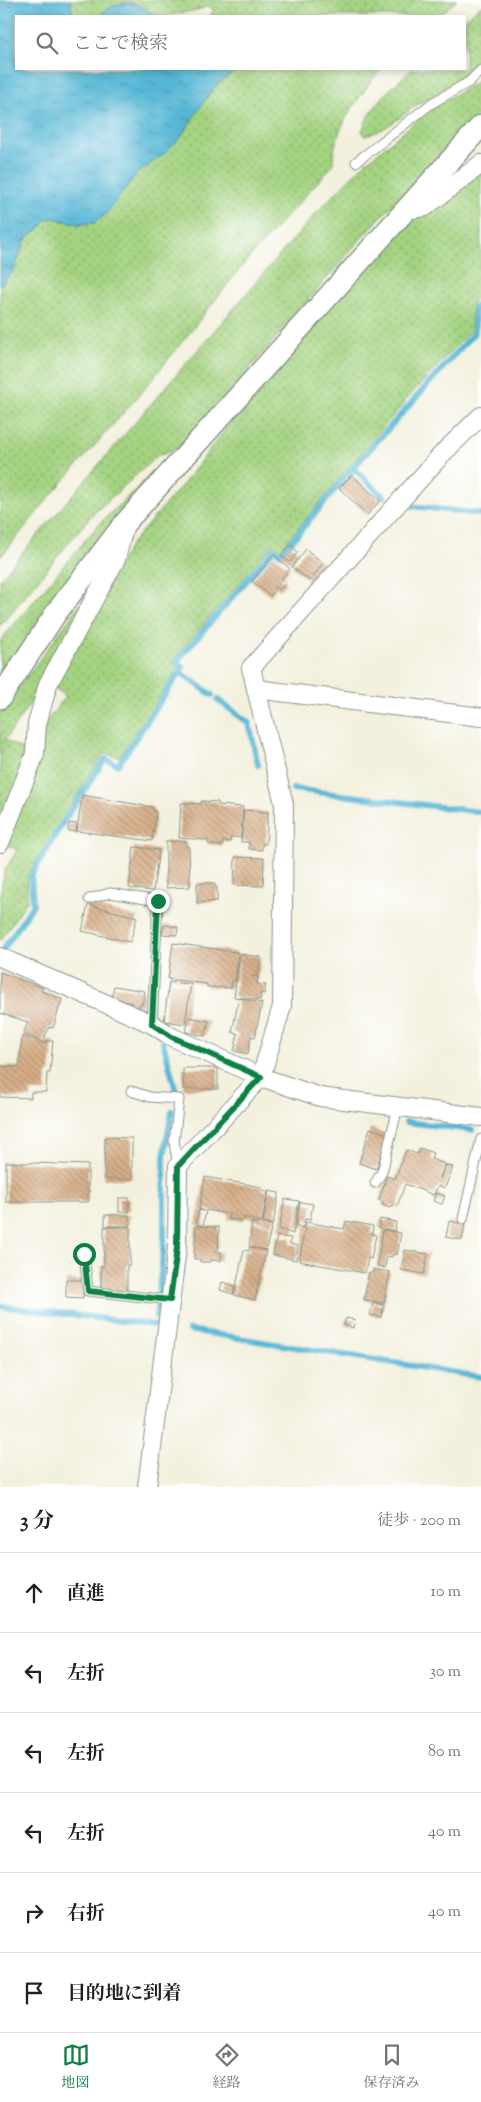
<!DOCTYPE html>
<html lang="ja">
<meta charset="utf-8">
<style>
:root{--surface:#fff;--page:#f2f2f2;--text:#202124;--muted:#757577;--line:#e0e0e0;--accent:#0b8043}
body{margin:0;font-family:"Sorts Mill Goudy","Noto Serif JP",serif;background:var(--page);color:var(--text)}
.stop{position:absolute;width:15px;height:15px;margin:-11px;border:4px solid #0b8043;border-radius:50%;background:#fff}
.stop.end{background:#0b8043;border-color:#fff;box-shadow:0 1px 5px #0008}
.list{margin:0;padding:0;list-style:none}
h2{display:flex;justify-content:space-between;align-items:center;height:65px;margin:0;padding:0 20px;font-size:21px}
h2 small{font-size:16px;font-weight:400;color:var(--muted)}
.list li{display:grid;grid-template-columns:32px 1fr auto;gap:15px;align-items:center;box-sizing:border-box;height:80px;padding:0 20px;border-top:1px solid var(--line)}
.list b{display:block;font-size:19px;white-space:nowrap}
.list em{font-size:16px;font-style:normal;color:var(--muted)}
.icon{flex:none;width:28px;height:28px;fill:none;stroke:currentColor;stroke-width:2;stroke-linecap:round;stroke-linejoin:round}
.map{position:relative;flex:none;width:481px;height:1487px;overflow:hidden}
.search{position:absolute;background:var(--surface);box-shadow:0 2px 8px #0003;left:15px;right:15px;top:15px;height:55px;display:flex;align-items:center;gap:12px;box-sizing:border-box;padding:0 18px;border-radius:0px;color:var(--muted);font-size:19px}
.sheet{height:545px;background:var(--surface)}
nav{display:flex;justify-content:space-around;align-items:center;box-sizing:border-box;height:70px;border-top:1px solid var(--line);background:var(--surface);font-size:14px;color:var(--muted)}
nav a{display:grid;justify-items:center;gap:2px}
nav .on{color:var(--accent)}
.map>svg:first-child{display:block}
</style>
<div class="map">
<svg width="481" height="1487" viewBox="0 0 481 1487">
<defs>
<pattern id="green-dots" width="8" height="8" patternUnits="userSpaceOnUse" patternTransform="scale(1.25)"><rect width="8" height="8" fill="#a4d381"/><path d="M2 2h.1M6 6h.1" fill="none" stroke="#85ac6a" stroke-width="1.8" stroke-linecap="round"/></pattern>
<pattern id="water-ripples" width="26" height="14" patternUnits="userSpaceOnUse" patternTransform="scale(1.25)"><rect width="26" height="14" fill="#57b7d5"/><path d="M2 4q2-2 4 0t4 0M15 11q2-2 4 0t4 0" fill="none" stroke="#4796ae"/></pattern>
<pattern id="building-back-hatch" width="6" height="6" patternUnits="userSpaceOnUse" patternTransform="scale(1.25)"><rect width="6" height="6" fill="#d7ae87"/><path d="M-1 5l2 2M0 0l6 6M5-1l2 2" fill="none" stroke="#ae8f6f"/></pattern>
</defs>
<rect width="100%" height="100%" fill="#fff"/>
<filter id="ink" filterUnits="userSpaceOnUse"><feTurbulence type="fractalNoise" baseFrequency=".02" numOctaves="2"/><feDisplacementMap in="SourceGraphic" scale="10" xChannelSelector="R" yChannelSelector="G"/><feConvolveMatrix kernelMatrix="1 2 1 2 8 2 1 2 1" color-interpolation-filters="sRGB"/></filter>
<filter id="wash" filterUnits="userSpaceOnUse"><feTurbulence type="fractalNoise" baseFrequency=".0096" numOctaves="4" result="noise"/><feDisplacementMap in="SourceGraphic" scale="20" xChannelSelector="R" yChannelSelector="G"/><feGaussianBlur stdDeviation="1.12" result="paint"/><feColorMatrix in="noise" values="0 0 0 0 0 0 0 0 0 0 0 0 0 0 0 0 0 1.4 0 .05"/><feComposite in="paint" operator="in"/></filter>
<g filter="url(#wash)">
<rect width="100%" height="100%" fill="#f3f0dd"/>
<g fill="url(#green-dots)" stroke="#62885a">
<path d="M70,0h387l-18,16h-229l4,-6 -6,-4c-10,5 -16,5 -26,7 -8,1 -14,4 -23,3 -9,-1 -13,-9 -20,-12 -14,-4 -30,2 -40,12h-29l2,-6z"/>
<path d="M481,5v57c-19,18 -41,29 -64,43 -18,12 -31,26 -53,31l-2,-5c9,-26 30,-44 50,-62h53v-49z"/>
<path d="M237,69h145c-8,7 -14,16 -20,25 -16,22 -29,43 -29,71l-86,95 -100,126 -95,108 -52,64v-272l15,-18 10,-28 16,-13 5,-7 6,-2 26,6 17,-1 10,-8 32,-42 27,-19 15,-15 35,-52z"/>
<polygon points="481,76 481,111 365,234 184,445 157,456 90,517 0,626 0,579 316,213 364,164 436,105 472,85"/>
<polygon points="481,169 481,292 472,302 471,330 414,391 280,550 272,545 172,661 179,668 120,757 103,754 27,876 27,901 0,941 0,894 5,870 17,850 5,844 44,725 66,696 52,686 131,544 184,483 234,418 395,230 426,211"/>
<polygon points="156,470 115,520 0,679 0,641 100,523"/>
<polygon points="107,568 47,678 5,740 30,753 0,828 0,713"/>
</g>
<g fill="url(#water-ripples)" stroke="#3b7a84">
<polygon points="0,0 70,0 72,10 70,16 16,16 16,69 237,69 214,87 179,139 164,154 137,173 105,215 95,223 78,224 52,218 46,220 41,227 25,240 15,268 0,286"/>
<path d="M130,3c13,2 17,10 29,13h-60c9,-9 18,-12 31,-13z"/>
</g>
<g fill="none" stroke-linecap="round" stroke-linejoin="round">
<g stroke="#57b7d5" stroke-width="6">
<polyline points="353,468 384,497"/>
<polyline points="412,506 481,514"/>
<polyline points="180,672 212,695"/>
<polyline points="218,700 249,723 258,765"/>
<polyline points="293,789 481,812"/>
<polyline points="3,950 33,905 31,876 67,816 105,759 118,765 183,667 177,661 274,549 281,554 353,468 475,332 475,307 481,301"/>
<polyline points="163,1042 176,1091"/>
<polyline points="406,1122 472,1130"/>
<polyline points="159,1293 164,1241 164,1156 172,1111"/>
<polyline points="0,1306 155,1325"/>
<polyline points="156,1317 157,1307"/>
<polyline points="189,1330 481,1377"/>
</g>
</g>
<g id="blocks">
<g fill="url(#building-back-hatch)">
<polygon points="352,475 380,501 367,515 339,488"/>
<polygon points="290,545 298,552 290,562 281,556"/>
<polygon points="306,549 323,563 310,581 292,567"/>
<polygon points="274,555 290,569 281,579 286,583 280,590 275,586 273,588 275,590 270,596 252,581"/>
<polygon points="82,795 152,807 156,814 152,841 77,831"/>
<polygon points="201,801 218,802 218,805 243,807 241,838 231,837 230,842 223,841 222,846 208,844 208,840 179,838 181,803 201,804"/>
<polygon points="244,810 268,812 266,844 262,844 262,850 249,849 249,842 241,842"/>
<polygon points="69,823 77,824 76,832 68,831"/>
<polygon points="166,841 186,841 186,847 189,847 190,887 166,888"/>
<polygon points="134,847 159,850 153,891 129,888"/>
<polygon points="235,857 264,858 263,886 234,885"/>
<polygon points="197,883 215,883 215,887 217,887 217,901 197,903"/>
<polygon points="88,905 137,917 130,942 82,931"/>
<polygon points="164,925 178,927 177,935 162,934"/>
<polygon points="173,943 236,952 239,954 235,981 232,981 231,988 207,987 207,984 168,979"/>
<polygon points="240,954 261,957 258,976 252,976 258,977 257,984 266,985 264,994 261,993 260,1000 234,997"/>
<polygon points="0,972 43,988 41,991 62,999 53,1028 49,1027 43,1042 23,1034 28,1022 0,1013"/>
<polygon points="169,982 191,984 185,1024 164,1021"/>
<polygon points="114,986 145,991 142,1005 140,1004 139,1008 131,1006 132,1003 111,999"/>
<polygon points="239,998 262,1003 255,1037 251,1036 248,1054 234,1051 238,1034 232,1032"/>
<polygon points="189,1017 209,1021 205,1036 186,1032"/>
<polygon points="22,1036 45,1044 46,1041 53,1041 50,1073 47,1073 46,1092 31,1092 31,1098 0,1097 0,1066 19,1067"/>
<rect x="183" y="1068" width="35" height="21"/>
<polygon points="370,1128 387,1134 376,1169 359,1163"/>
<polygon points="105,1137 132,1138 132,1179 104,1179"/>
<polygon points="420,1148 433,1153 431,1159 445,1164 440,1179 446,1165 453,1167 445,1188 438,1186 434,1195 405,1184 397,1207 391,1205 390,1208 382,1205 383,1202 379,1200 387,1176 395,1179 406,1150 417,1154"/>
<polygon points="6,1162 88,1165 88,1202 6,1202"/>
<polygon points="205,1177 262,1187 262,1190 268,1191 262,1222 244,1217 243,1221 228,1219 229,1214 206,1210 203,1226 196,1224 199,1210 204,1211 199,1209"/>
<polygon points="269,1191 279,1193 273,1224 263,1222"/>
<polygon points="436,1193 445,1196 442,1204 433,1201"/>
<rect x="119" y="1198" width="10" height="14"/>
<polygon points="285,1199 299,1201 293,1234 279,1229"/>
<polygon points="300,1202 313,1204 310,1220 305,1219 303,1228 296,1227"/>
<rect x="105" y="1215" width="24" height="11"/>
<polygon points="380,1219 396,1222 395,1231 379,1228"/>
<polygon points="346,1221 373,1226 372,1234 376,1235 371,1259 368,1258 365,1273 299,1261 306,1222 344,1229"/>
<polygon points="449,1221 465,1224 462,1240 446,1237"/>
<polygon points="252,1222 272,1225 266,1250 249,1247"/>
<polygon points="196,1226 219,1227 218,1250 214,1250 214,1252 221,1252 221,1261 211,1260 210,1262 200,1262 200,1259 194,1259"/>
<polygon points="104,1227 130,1227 130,1265 127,1265 127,1291 101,1290 101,1266 104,1266"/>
<polygon points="383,1230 401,1233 397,1255 393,1254 392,1257 387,1256 385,1268 377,1266"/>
<polygon points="277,1236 291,1238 290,1244 298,1246 296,1260 273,1255"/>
<polygon points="250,1247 266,1251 255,1300 234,1295 244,1250 249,1251"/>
<polygon points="405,1250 428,1254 424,1274 401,1270"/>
<polygon points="373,1269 390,1272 384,1303 364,1300 369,1272 373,1273"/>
<polygon points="66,1280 83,1280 83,1298 66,1297"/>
<polygon points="222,1282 235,1286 233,1294 220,1290"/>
<polygon points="373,1303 384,1305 381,1317 370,1315"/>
<polygon points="346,1318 355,1320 353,1328 344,1325"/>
</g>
</g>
</g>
<g filter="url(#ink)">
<use href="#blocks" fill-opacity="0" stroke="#899688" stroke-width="1"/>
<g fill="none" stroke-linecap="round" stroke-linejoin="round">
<g stroke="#899688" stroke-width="11">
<g id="service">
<polyline points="356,162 432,103 469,82 481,70"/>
<polyline points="89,899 110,893 158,901 152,1024"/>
<polyline points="131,1091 150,1097 179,1099 174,1142 178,1166"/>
<polyline points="375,1183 382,1172 398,1107"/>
<polyline points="463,1219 481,1139"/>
<polyline points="84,1253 88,1291 170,1300"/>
</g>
</g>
<g stroke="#899688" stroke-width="20">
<g id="minor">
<polyline points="405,210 425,207 481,164"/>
<polyline points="256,689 481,717"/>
<polyline points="0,843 35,754 37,724 48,684 116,559 124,528"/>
<polyline points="0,957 152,1024 172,1037 261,1077 320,1097 481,1117"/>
<polyline points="147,1487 177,1248 178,1166 261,1077 282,1006 284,804 251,668 443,453 481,416"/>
</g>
</g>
<g stroke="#899688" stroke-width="24">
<polyline id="tertiary" points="0,698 56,613 125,523 481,126"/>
</g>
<use href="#service" stroke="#fff" stroke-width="9"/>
<use href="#minor" stroke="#fff" stroke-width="18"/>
<use href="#tertiary" stroke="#fff" stroke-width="21"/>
</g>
</g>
<g fill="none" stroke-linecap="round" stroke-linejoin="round" filter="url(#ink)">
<polyline stroke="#0b8043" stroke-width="6" points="84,1254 88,1291 170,1300 177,1248 178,1166 261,1077 172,1037 152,1024 158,901"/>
</g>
</svg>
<div class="stop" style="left:84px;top:1254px"></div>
<div class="stop end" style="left:158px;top:901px"></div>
<div class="search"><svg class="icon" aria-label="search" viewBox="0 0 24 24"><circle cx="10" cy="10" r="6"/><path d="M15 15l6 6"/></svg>ここで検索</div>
</div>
<section class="sheet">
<h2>3 分<small>徒歩 · 200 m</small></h2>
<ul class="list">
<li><svg class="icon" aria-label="ahead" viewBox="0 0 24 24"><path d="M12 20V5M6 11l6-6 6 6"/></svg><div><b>直進</b></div><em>10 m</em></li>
<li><svg class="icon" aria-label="left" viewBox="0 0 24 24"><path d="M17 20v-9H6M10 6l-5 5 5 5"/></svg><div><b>左折</b></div><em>30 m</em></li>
<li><svg class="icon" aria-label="left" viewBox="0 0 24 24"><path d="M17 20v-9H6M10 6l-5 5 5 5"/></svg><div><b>左折</b></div><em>80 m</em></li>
<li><svg class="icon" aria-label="left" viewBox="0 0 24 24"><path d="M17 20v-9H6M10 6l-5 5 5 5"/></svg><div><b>左折</b></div><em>40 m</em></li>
<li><svg class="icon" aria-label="right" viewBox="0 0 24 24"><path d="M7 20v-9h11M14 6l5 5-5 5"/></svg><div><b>右折</b></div><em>40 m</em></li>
<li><svg class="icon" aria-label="arrive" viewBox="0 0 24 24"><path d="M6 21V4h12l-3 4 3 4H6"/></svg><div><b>目的地に到着</b></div></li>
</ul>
</section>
<nav>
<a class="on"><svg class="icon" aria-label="map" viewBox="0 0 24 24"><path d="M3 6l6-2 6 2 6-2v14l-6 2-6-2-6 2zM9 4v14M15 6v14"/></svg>地図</a>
<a><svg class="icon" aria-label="directions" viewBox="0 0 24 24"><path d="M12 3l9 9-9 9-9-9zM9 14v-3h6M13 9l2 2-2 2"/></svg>経路</a>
<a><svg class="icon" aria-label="saved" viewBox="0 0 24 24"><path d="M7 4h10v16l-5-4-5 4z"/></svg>保存済み</a>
</nav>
